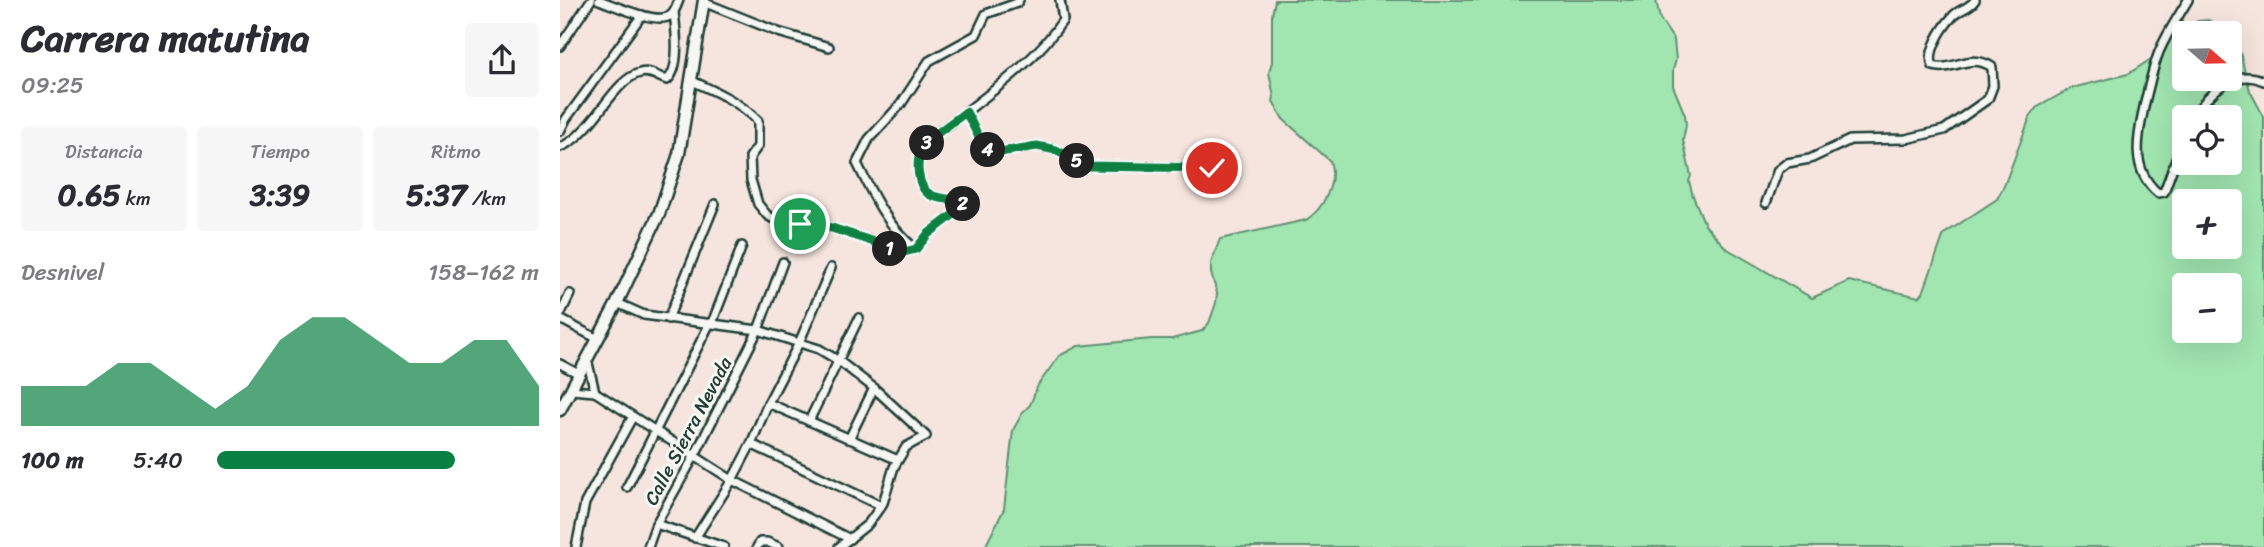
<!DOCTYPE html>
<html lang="es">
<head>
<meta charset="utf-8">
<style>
	:root { --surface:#fff; --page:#f7f7f7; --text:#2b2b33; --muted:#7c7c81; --accent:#0b8043 }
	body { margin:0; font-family:Sriracha,sans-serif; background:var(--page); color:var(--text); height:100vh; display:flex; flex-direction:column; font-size:26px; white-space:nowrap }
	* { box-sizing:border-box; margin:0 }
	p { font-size:23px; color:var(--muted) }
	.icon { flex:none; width:38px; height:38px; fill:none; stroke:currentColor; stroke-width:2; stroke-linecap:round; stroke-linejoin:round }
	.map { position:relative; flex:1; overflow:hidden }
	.drawer { display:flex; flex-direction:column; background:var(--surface); width:560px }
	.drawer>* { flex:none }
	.needle { width:46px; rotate:110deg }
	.fabs { position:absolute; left:1612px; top:21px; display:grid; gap:14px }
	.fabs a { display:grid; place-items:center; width:70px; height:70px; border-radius:7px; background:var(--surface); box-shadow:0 7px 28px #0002; font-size:35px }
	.pin { position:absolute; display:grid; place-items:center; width:60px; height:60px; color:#fff; margin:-30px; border:4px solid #fff; border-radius:50%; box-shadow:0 2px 7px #0007 }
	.km { position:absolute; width:35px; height:35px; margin:-18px; border-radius:50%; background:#222; color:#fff; font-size:19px; line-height:35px; text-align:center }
	.round { display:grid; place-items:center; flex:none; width:74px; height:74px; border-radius:7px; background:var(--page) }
	.headline { display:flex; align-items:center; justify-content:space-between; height:119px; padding:0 21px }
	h1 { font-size:38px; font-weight:700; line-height:52px }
	.metrics { display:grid; grid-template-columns:repeat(3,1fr); gap:10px; height:119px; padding:7px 21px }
	.metrics div { display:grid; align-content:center; border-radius:7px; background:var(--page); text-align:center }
	.metrics b { font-size:30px; font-weight:700 }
	.metrics small { font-size:19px; font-weight:400 }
	.metrics p { font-size:19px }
	.chart { height:196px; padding:14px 21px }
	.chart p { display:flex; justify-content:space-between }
	.chart svg { width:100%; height:126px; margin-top:7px; fill:var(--accent); opacity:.7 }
	ul { padding:0 21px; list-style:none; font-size:23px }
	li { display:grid; grid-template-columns:112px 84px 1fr; align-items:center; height:52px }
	li i { height:18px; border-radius:9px; background:var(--accent) }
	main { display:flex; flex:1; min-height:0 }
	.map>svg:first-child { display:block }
	.green { fill:#a1e5b0; stroke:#609172; stroke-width:2; fill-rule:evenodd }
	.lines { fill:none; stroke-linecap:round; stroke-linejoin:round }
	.street-casing { stroke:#1f3d34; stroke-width:12 }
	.secondary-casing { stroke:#1f3d34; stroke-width:15 }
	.street { stroke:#f6f6f2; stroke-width:7 }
	.secondary { stroke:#f6f6f2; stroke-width:10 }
	.route-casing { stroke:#fff; stroke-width:14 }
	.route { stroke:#0b8043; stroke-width:9 }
	.labels { text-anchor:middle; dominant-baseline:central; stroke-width:6; stroke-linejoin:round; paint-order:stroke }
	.street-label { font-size:19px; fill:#1f3d34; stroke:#f6f6f2 }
</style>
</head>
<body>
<main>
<section class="drawer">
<div class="headline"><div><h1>Carrera matutina</h1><p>09:25</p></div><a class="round"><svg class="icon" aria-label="share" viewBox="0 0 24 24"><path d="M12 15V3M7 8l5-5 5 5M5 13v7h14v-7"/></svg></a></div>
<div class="metrics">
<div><p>Distancia</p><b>0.65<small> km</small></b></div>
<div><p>Tiempo</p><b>3:39</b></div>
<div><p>Ritmo</p><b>5:37<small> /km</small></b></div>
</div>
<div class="chart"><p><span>Desnivel</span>158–162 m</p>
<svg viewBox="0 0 160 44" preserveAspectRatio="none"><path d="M0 44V30L10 30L20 30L30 22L40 22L50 30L60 38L70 30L80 14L90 6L100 6L110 14L120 22L130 22L140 14L150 14L160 30V44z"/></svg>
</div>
<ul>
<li><b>100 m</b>5:40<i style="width:74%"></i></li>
</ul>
</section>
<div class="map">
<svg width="1704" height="547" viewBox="0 0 1704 547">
	<rect width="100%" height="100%" fill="#f6e5de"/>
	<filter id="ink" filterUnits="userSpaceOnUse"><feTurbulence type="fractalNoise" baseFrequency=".0143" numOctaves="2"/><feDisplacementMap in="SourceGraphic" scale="14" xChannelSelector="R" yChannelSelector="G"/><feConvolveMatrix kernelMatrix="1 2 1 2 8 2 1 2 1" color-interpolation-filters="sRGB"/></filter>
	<g filter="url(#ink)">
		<path class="green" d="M715,0h381l4,19 14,21 2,20 -3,10v16l12,29 1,10 -3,15 8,36 -2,5 4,15 12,29 21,23 86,50 37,-17 70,16 4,-4 21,-59 53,-35 7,-13 26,-69 6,-9 36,-20 56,-14 26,-17 13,-17 16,-13 15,-6 10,-1 24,11 6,14 12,46 14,26v430h-1279l19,-38 9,-79 10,-18 7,-7 8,-20 21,-29 19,-10 73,-7h21l30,-8 7,-8 7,-20 1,-10 -6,-20v-10l9,-24 86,-19c18,-11 31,-39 24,-59l-47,-42 -10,-18 1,-4 -5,-25 3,-10v-47zM1624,33h46v46h-46zM1624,117h46v46h-46zM1624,201h46v46h-46zM1624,285h46v46h-46z"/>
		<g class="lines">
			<defs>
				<g id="street">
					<path d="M39,0c15,5 59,26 72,15 4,-3 6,-10 8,-15"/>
					<path d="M143,2l75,30 51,15"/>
					<path d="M0,46l31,-46"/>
					<path d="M132,81c23,10 48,21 66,40v25l-8,11 1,23 7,24 9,11 5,3 60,10 72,24 12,-3 12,-15 34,-26 1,-5 -3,-2c-9,-2 -23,-2 -31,-7 -13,-9 -14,-37 -5,-49 8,-10 27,-22 38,-30 35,-27 76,-57 101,-95l-3,-20"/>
					<path d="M406,112l16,31 7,8 11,1 37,-6 19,4 30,16 126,2"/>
					<path d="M1634,117c14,-24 40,-50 70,-36"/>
					<path d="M0,131l6,-12 76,-104"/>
					<path d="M1624,137l-20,55 -6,1c-30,-25 -19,-62 -12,-95 4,-15 7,-31 13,-46 8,-19 19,-35 29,-52"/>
					<path d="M0,147c32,-11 53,-68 80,-74 10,-3 18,4 27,7 14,-11 9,-51 7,-68"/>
					<path d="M1206,203l12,-33 9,-7 23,-4 40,-19 56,-1 38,-9 44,-31 5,-13 -1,-19c-23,-15 -38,5 -59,-1 -7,-14 10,-39 20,-50 7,-8 15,-6 22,-16"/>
					<path d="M356,249c-28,-21 -44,-55 -59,-86l12,-24 32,-35 28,-43 47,-26 10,-21 31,-11 2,-3"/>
					<path d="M57,303l27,12 114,15 61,19 20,12 35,27 52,48 -20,11 -12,20 -11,36 -15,21 -29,23"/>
					<path d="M0,315l10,-21"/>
					<path d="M0,319l38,20"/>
					<path d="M108,319l47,-115"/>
					<path d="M152,323l30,-77"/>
					<path d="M0,364l19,10"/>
					<path d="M11,390l24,2 -8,-33"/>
					<path d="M35,392l137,88 118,59"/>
					<path d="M208,403l130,57"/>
					<path d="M249,421l50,-103"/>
					<path d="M289,439l25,-51"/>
					<path d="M191,444l130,62"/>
					<path d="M67,487l83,-164"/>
					<path d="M96,524l68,23"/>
					<path d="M135,538l37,-58 19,-36 17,-41 31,-60 32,-75"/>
					<path d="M16,547l9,-44 47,-85"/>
					<path d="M88,547l8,-23 39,-69 63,-125 25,-68"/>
					<path d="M197,547l3,-5h7l12,5"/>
				</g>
				<path id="secondary" d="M0,410l57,-107 42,-89 20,-60 25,-154"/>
			</defs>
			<use href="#street" class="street-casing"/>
			<use href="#secondary" class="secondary-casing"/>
			<use href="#street" class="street"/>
			<use href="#secondary" class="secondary"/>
		</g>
	</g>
	<g class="lines" filter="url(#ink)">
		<defs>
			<path id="route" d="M240,224l32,4 72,24 12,-3 12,-15 34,-26 1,-5 -3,-2c-9,-2 -19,-2 -27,-5 -17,-6 -18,-36 -10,-49 5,-9 33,-27 43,-35l16,31 7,8 11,1 37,-6 19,4 30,16 126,2"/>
		</defs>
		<use href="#route" class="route-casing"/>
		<use href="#route" class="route"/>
	</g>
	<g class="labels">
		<g class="street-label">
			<text transform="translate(128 431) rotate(-62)">Calle Sierra Nevada</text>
		</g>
	</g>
</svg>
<div class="fabs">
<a><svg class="needle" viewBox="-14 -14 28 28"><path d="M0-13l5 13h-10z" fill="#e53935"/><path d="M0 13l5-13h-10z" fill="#7c7c81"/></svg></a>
<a><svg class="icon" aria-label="locate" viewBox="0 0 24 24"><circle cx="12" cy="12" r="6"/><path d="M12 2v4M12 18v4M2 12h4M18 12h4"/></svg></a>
<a>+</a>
<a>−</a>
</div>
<div class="pin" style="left:240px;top:224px;background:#1e9e55"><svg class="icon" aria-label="arrive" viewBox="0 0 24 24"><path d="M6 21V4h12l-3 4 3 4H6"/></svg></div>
<div class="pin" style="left:652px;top:168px;background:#d93025"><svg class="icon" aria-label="check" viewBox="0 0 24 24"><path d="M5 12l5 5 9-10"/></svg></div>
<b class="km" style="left:330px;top:249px">1</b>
<b class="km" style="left:403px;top:204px">2</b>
<b class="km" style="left:367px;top:143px">3</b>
<b class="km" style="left:428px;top:150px">4</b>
<b class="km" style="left:517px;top:161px">5</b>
</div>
</main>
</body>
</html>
